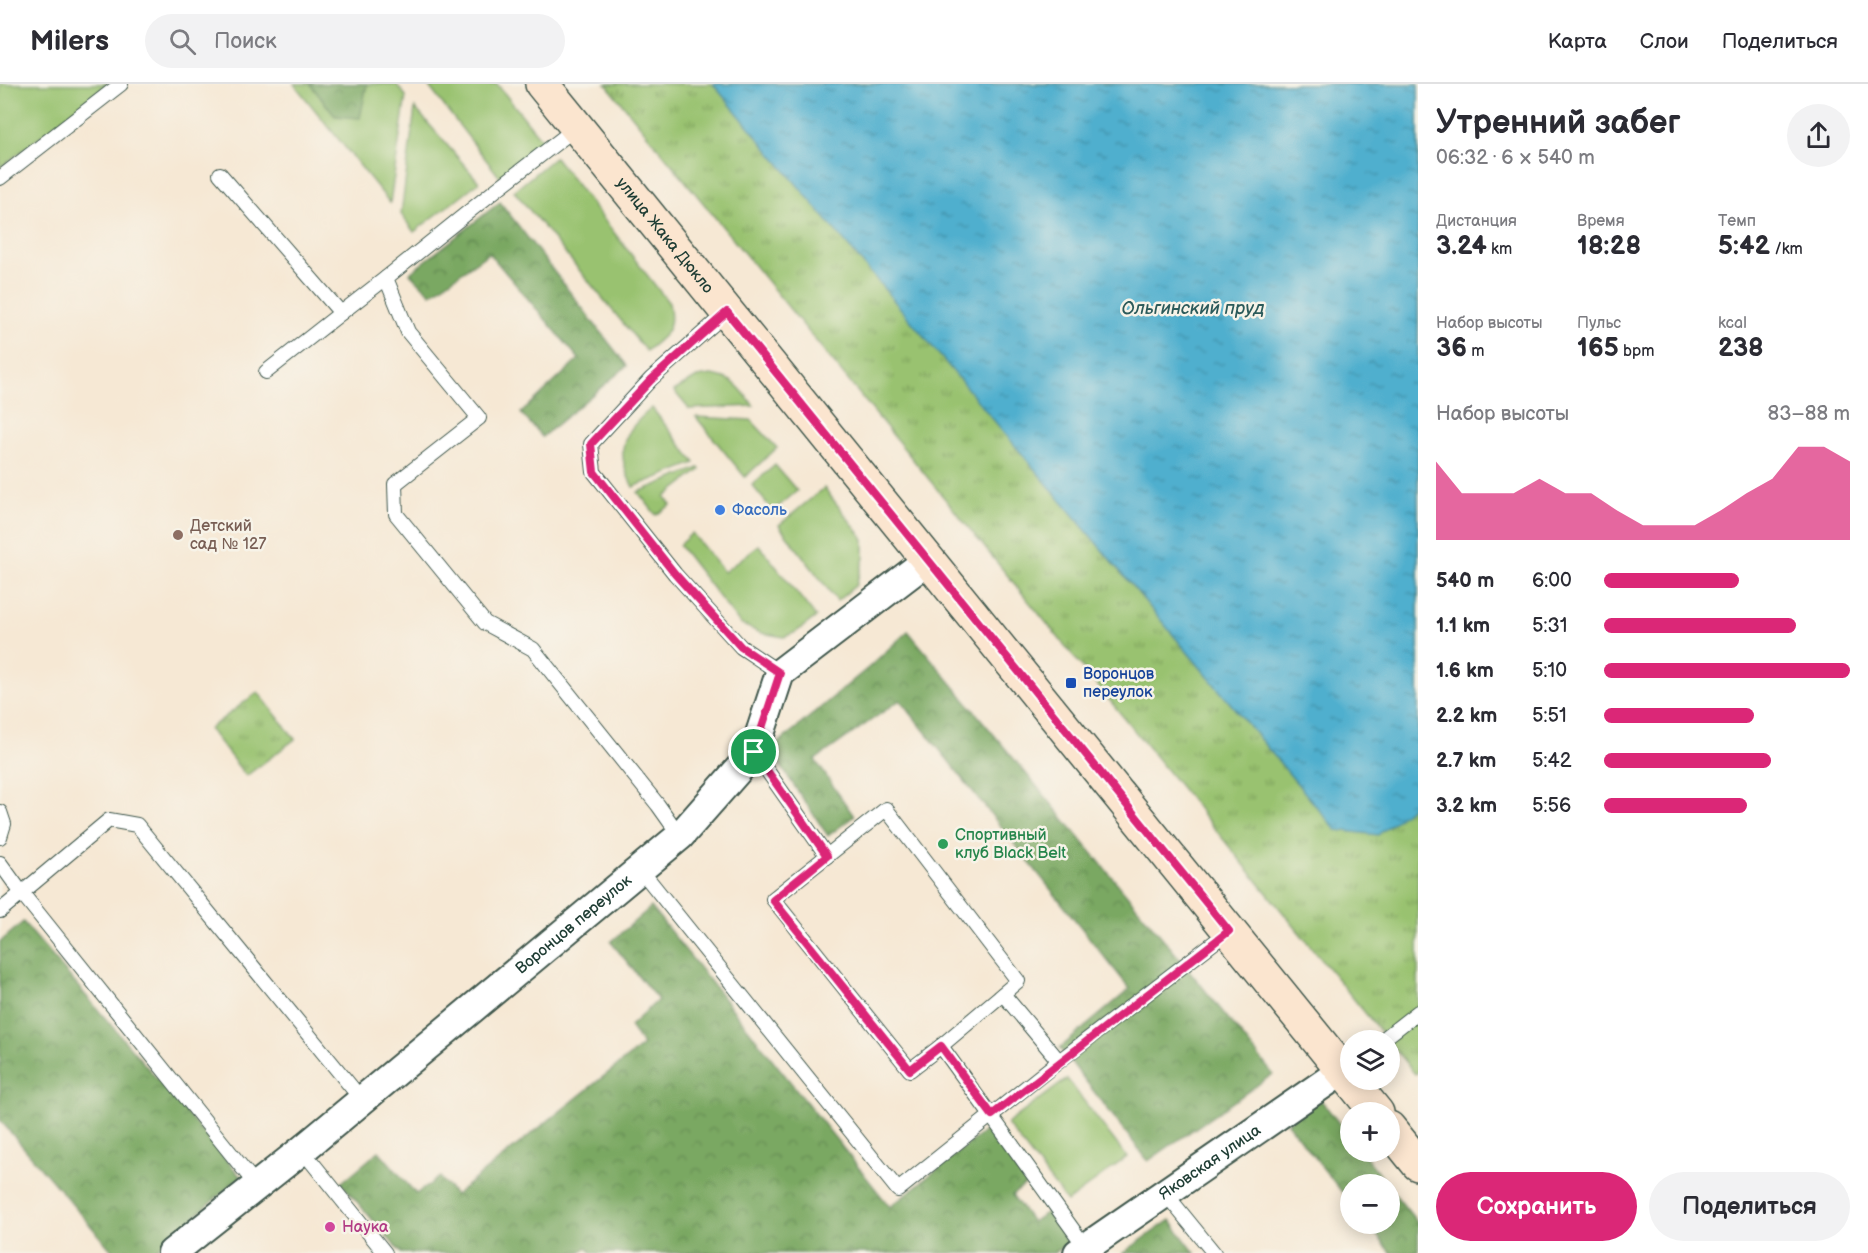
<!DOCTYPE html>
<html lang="ru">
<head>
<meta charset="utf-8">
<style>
	:root { --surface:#fff; --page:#f2f2f3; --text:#2b2b33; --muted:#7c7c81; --line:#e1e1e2; --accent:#db2777 }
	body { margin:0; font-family:"Balsamiq Sans",sans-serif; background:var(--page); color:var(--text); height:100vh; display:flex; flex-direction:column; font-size:22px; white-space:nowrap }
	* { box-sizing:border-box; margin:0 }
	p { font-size:20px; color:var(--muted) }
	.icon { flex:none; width:33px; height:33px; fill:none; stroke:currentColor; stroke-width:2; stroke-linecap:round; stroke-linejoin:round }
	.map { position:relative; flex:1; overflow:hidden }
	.side { display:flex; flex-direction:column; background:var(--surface); width:450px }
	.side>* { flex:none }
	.controls { position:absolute; left:1340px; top:946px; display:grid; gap:12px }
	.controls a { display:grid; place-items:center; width:60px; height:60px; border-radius:50%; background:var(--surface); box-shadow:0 3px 15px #0003; font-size:30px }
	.pin { position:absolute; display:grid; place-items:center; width:51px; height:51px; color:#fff; margin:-26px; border:3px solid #fff; border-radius:50%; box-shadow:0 2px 6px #0007 }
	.round { display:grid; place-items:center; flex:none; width:63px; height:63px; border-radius:32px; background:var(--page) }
	.headline { display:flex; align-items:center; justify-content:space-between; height:102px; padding:0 18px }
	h1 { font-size:33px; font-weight:700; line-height:45px }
	.figures { display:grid; grid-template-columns:repeat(3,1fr); gap:9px; height:102px; padding:6px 18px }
	.figures div { display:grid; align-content:center }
	.figures b { font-size:26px; font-weight:700 }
	.figures small { font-size:16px; font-weight:400 }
	.figures p { font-size:16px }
	.chart { height:168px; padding:12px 18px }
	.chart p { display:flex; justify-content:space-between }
	.chart svg { width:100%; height:108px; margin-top:6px; fill:var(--accent); opacity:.7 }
	.button { display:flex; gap:12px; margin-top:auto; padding:12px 18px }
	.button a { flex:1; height:69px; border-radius:36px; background:var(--accent); color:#fff; font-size:24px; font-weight:700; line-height:69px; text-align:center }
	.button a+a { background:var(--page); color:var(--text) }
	ul { padding:0 18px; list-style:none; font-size:20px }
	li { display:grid; grid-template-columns:96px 72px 1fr; align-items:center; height:45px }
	li i { height:15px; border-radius:8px; background:var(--accent) }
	header { display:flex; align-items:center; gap:36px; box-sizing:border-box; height:84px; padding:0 30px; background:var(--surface); border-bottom:2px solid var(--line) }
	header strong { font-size:28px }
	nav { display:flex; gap:33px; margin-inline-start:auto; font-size:21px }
	.search { width:420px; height:54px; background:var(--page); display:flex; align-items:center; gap:15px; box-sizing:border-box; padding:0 21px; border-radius:33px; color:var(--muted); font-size:22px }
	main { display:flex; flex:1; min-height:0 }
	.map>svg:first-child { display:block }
	.green { fill:#99c26f; stroke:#5c8052; stroke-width:1.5 }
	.forest { fill:url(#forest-crowns); stroke:#4c724b; stroke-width:1.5 }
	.park { fill:url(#park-tufts); stroke:#5c8052; stroke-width:1.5 }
	.water { fill:url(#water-ripples); stroke:#377681; stroke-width:1.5 }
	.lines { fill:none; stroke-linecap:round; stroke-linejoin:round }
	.lane-casing { stroke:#3f574c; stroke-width:16 }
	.street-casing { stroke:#3f574c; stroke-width:32 }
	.secondary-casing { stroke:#3f574c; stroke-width:36 }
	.lane { stroke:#fff; stroke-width:14 }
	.street { stroke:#fff; stroke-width:28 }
	.secondary { stroke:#fbe5cf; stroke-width:33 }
	.route-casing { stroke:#fff; stroke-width:12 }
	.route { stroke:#db2777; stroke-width:8 }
	.shop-dot { fill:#3f7fe0; stroke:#f7f3e8; stroke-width:2 }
	.education-dot { fill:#8d6e63; stroke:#f7f3e8; stroke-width:2 }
	.transit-dot { fill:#1a4fb4; stroke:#f7f3e8; stroke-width:2 }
	.leisure-dot { fill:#2e9e5b; stroke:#f7f3e8; stroke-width:2 }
	.hotel-dot { fill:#d1479c; stroke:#f7f3e8; stroke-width:2 }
	.labels { text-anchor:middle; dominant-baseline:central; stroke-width:5; stroke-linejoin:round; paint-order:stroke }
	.street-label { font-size:16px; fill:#1f3d34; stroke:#f7f3e8 }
	.shop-label { font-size:16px; fill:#366cbe; stroke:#f7f3e8; text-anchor:start }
	.education-label { font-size:16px; fill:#785e54; stroke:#f7f3e8; text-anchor:start }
	.transit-label { font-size:16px; fill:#164399; stroke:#f7f3e8; text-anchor:start }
	.leisure-label { font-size:16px; fill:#27864d; stroke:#f7f3e8; text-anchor:start }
	.hotel-label { font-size:16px; fill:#b23c85; stroke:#f7f3e8; text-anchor:start }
	.water-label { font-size:18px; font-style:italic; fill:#2b5a5a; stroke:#f7f3e8 }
</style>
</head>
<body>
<header>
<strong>Milers</strong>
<div class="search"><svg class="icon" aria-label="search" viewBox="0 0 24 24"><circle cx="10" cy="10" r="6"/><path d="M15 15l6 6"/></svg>Поиск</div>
<nav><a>Карта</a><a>Слои</a><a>Поделиться</a></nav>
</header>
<main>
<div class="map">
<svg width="1418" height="1169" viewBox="0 0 1418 1169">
	<defs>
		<pattern id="forest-crowns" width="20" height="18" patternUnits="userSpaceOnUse" patternTransform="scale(1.5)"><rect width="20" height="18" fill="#7aa862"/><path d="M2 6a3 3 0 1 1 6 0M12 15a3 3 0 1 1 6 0" fill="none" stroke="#638a52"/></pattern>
		<pattern id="park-tufts" width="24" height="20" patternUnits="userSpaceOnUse" patternTransform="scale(1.5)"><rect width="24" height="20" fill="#99c26f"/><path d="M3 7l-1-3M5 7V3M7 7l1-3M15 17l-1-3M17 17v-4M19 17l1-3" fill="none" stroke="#7c9f5c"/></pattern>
		<pattern id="water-ripples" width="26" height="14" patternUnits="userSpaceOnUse" patternTransform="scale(1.5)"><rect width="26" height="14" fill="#4fafce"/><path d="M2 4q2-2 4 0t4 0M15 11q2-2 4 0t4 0" fill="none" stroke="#4190a8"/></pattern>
	</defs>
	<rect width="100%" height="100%" fill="#f7f3e8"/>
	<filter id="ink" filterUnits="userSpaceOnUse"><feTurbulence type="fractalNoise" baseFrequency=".0167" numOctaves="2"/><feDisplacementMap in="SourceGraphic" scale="12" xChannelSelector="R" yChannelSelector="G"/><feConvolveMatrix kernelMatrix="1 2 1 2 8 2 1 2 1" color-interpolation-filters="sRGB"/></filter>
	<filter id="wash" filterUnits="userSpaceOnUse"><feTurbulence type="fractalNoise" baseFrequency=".008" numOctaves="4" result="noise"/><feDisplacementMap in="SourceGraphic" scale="24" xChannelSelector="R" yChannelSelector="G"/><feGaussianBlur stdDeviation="1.35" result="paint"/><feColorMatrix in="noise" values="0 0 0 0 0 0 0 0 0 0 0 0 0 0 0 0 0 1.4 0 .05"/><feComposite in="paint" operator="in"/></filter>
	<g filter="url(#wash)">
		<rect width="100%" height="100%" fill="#f6e8d4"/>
		<g class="green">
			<path d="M0,0h108l-108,84z"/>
			<path d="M294,0h102l10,12 -16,107z"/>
			<path d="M427,0h70l48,60 -44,35z"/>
			<path d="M415,24l64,74 -65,50 -13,-18z"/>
			<path d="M555,73l114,146c6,27 -3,32 -23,48l-132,-160z"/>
			<path d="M711,291c24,3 29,13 43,31l-65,3 -15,-18 23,-14z"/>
			<path d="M652,324l43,55 -62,24c-19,-36 -11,-55 19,-79z"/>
			<path d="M696,333l55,3 26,28 -32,29z"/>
			<path d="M775,381l22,26 -24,20 -21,-26z"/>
			<path d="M699,384l1,2 -35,27 6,8 -15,10 -18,-23z"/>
			<path d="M824,404l40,51v19l-8,27 -19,16 -58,-76z"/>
			<path d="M692,449l32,39 35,-27 57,72 -20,15 -12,5 -23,-4 -21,-9 -61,-79z"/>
			<path d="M1067,995l60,78 -60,45 -60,-78z"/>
		</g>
		<g class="forest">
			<path d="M310,0h57l-7,34 -25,-2z"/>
			<path d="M500,118l127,164 -85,71 -21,-24 58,-54 -90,-106 -58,41 -21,-21z"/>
			<path d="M908,547l267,322 98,121 -125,87 -88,-113 70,-59 -230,-289 -85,60 39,56 -26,20 -58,-86 99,-83z"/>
			<path d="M651,823l239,300 96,-77 41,54 -15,11 20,27 15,-10 21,31 -14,10h-462l-5,-6 -8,6h-178l-60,-70 38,-32 37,43 24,-17 15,18 188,-150 -13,-19 28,-26 -47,-58z"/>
			<path d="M23,838l218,255 -89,76h-38l-114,-133v-178z"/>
			<path d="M1320,1015l30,38v15h12l26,33h-38v17l-63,-79z"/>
			<path d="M1389,1103l29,36v30h-27l-23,-29h21z"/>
			<path d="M1170,1136l25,33h-72z"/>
		</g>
		<g class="park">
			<path d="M606,0h812v988l-3,2z"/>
			<path d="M258,608l37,47 -49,37 -37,-47z"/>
		</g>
		<path class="water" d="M713,0h705v718l-40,33 -42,-5z"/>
	</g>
	<g filter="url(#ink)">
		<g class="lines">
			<defs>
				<g id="lane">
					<path d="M577,43l-80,62 -111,89 22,54 71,86 -84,66 1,30 89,109 48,26 125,156 22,31"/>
					<path d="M220,90l121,139 45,-35"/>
					<path d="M0,94l121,-94"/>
					<path d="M727,228l-76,67 -60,65 3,28 81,102 66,73 39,26"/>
					<path d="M266,288l75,-59"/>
					<path d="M754,668l73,104 59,-47 132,172 -77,65 145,202"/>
					<path d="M0,728l4,12 -4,13"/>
					<path d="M827,772l-54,43 137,171 31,-24"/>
					<path d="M0,779l21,29 236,294"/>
					<path d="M640,785l258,321 161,-129 170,-130"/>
					<path d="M0,827l109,-91 28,5 225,275"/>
					<path d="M1003,910l56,67"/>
					<path d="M1381,957l37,-29"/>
					<path d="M302,1066l83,103"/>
					<path d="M1165,1109l49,60"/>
				</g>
				<g id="street">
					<path id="s1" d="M172,1169l130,-103 378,-314 74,-84 26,-79 148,-113"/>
					<path id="s2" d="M1078,1169l264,-182"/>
				</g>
				<g id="secondary">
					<path id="s3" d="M542,0l835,1029"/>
					<path d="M1389,1044l29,36"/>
				</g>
			</defs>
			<use href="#lane" class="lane-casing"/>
			<use href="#street" class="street-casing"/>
			<use href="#secondary" class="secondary-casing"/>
			<use href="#lane" class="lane"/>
			<use href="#street" class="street"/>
			<use href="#secondary" class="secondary"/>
		</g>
	</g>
	<g class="lines" filter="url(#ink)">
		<defs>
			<path id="route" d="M727,228l502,619 -237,184 -51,-69 -31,24 -137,-170 54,-44 -73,-104 26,-79 -39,-26 -66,-73 -81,-102 -3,-28 60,-64z"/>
		</defs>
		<use href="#route" class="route-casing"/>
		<use href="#route" class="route"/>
	</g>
	<circle class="shop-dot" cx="720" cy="426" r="6"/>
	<circle class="education-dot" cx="178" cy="451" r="6"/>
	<rect class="transit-dot" x="1065" y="593" width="12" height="12" rx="3"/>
	<circle class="leisure-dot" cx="943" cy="760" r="6"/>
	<circle class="hotel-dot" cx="330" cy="1143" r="6"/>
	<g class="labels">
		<g class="street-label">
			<text stroke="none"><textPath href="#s3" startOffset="195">улица Жака Дюкло</textPath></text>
			<text stroke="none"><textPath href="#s1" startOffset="519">Воронцов переулок</textPath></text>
			<text stroke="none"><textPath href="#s2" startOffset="160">Яковская улица</textPath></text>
		</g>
		<g class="shop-label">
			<text x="732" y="426">Фасоль</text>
		</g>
		<g class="education-label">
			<text x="190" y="442">Детский<tspan x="190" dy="18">сад № 127</tspan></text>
		</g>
		<g class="transit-label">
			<text x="1083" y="590">Воронцов<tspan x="1083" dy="18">переулок</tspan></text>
		</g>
		<g class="leisure-label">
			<text x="955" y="751">Спортивный<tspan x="955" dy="18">клуб Black Belt</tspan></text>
		</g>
		<g class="hotel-label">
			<text x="342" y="1143">Наука</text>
		</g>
		<g class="water-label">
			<text x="1193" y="224">Ольгинский пруд</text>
		</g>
	</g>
</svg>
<div class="controls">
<a><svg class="icon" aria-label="layers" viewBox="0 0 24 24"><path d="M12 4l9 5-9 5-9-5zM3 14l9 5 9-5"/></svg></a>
<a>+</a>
<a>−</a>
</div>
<div class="pin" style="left:754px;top:668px;background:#1e9e55"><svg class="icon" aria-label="arrive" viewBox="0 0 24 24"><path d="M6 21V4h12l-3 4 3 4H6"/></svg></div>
</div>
<section class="side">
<div class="headline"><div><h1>Утренний забег</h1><p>06:32 · 6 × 540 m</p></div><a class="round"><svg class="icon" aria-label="share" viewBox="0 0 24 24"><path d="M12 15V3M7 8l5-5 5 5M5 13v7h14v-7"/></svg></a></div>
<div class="figures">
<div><p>Дистанция</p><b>3.24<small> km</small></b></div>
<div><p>Время</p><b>18:28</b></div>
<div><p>Темп</p><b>5:42<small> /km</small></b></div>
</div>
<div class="figures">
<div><p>Набор высоты</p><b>36<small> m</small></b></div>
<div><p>Пульс</p><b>165<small> bpm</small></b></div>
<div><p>kcal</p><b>238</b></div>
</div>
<div class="chart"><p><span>Набор высоты</span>83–88 m</p>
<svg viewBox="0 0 160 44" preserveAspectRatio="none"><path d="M0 44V12L10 25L20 25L30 25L40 19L50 25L60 25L70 32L80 38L90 38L100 38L110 32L120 25L130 19L140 6L150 6L160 12V44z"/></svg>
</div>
<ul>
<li><b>540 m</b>6:00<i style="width:55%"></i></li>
<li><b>1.1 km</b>5:31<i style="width:78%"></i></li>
<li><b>1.6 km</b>5:10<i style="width:100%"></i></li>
<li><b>2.2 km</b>5:51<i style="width:61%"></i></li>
<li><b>2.7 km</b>5:42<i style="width:68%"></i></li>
<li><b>3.2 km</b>5:56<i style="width:58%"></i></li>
</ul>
<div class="button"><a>Сохранить</a><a>Поделиться</a></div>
</section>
</main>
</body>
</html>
